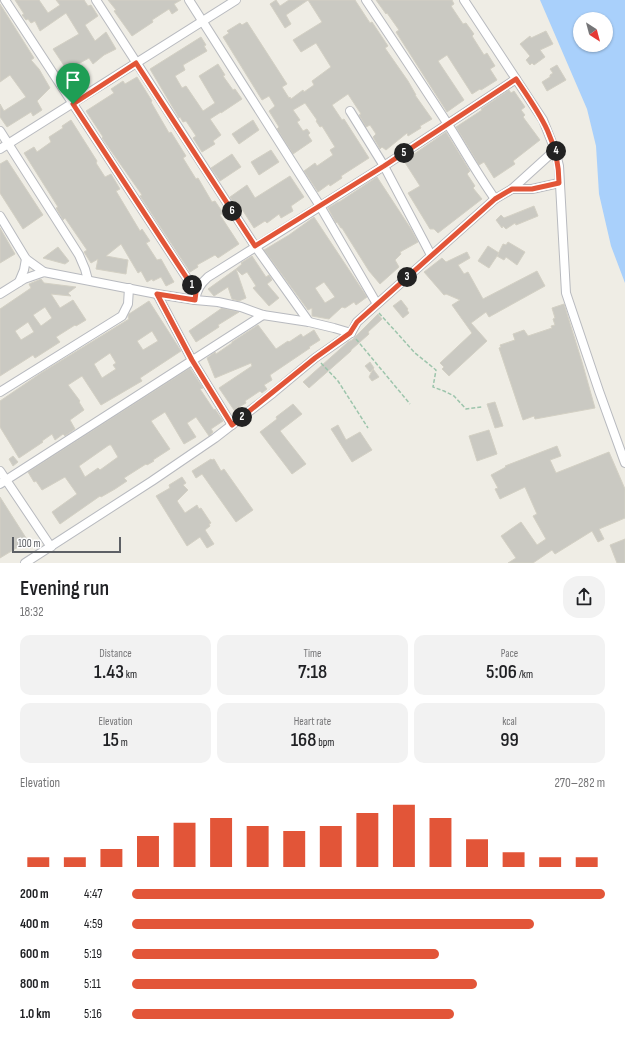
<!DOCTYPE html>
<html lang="en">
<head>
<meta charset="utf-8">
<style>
	:root { --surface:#fff; --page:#f2f2f2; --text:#202124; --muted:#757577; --accent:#e25538 }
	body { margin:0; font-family:"Sofia Sans Condensed",sans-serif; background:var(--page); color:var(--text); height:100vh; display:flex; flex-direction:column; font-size:15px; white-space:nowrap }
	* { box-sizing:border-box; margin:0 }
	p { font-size:13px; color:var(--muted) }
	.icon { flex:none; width:22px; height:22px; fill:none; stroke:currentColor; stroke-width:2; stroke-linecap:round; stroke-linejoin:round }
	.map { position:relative; height:563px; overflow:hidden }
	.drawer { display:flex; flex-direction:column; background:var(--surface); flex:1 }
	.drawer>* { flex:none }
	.needle { width:26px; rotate:144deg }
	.tools { position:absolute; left:573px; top:12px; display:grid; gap:8px }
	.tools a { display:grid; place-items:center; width:40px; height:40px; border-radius:50%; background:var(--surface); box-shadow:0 1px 3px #0004; font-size:20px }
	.scale { position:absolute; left:12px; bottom:10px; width:109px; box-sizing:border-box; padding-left:4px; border:2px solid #5d6065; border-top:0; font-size:11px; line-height:14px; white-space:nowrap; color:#5d6065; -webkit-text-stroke:3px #fff; paint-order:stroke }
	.pin { position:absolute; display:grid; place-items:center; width:34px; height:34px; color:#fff; margin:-41px -17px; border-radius:50% 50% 50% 0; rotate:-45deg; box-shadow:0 0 4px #0007 }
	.pin .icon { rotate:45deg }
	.km { position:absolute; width:20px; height:20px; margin:-10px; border-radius:50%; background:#222; color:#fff; font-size:11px; line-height:20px; text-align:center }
	.round { display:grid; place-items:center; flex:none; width:42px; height:42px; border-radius:16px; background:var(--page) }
	.headline { display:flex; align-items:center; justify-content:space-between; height:68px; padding:0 20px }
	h1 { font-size:22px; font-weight:600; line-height:30px }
	.figures { display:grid; grid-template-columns:repeat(3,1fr); gap:6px; height:68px; padding:4px 20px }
	.figures div { display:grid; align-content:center; border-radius:10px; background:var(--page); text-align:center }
	.figures b { font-size:20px; font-weight:600 }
	.figures small { font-size:11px; font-weight:400 }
	.figures p { font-size:11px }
	.chart { height:112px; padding:8px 20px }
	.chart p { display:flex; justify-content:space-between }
	.chart svg { width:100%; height:72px; margin-top:4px; stroke:var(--accent); stroke-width:6 }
	ul { padding:0 20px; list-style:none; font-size:13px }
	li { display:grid; grid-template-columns:64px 48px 1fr; align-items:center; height:30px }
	li i { height:10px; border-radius:5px; background:var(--accent) }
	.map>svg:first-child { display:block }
	.water { fill:#a9d0fb; fill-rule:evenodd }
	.building { fill:#cac9c2; stroke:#d3d0c4; fill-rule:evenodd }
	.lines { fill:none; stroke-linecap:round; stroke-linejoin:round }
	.minor-casing { stroke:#b8babf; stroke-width:10 }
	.path { stroke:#9dc5ac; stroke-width:1.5; stroke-dasharray:4 2; stroke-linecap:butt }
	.minor { stroke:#fff; stroke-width:8 }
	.route-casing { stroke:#fff; stroke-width:8 }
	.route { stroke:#e25538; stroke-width:5 }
</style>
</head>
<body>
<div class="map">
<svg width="625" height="563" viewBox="0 0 625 563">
	<rect width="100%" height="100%" fill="#efede5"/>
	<path class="water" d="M540,0h85v283l-14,-37 -12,-52 -3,-48 -9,-37zM580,19h26v26h-26z"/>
	<g class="building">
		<path d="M15,0h24l9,13 12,-8 -4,-5h28l4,6 3,-1 7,11 -13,9 10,16 11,-9 10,17 -12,6 -11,9 -4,-6 -22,12 -14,-21 26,-15 -13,-21 -26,18 -5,-10 -4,2 -3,-4 -2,1 -4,-5 2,-1z"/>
		<path d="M108,0h73l-7,4 4,6 -6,4 -3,-5 -17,11 1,2 -21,14 -18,-25 2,-1z"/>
		<path d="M276,0l4,6 9,-6h66l15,23 2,-1 16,24 -3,2 23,33 8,14h-1l17,24 -12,7 1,2 -13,8 -1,-3 -21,17 -4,-3 -2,2 -7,-12 3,-3 -6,-9 -4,2 -7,-12 2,-1 -13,-20 -16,11 10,15 2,-1 25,39 -28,18 1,2 -12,8 -1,-2 -11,8 -14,-21 11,-8 2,3 16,-11 -3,-5 5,-3 -13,-21 -2,1 -4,-6 1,-1 -12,-17 -12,7 7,10 -3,2 6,9 4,-2 3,4 -2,2 4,6 -19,13 -16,-25 2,-2 -10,-16 6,-5 -6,-10 -7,4 -39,-63 6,-4 -2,-2 13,-8 2,2 5,-3 40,62 -5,3 7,11 1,-1 1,2 12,-9 1,2 10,-7 -2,-4 19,-14 -15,-24 -15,9 -8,-12 29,-18 -14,-22 -22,15 5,9 -6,4 -15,-24z"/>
		<path d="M376,0h76l2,4 -3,2 12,18 3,-1 8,11 -2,2 12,19 3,-2 8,13 -5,3 7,11 -16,10 -1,-1 -8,5 -25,-39 -9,6 26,39 -17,12 -51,-80 3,-2 -12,-17 -1,1z"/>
		<path d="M0,4l34,54 -3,2 8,9 11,19 -13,13 5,9 -9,6 -2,-4 -24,15 -7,-10v-13l4,7 22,-14 -16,-22 -10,7z"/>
		<path d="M546,31l7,13 -13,6 5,7 -11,8 -2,-2 -2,2 -4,-5 4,-4 -10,-12 10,-8 1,2z"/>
		<path d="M201,37l5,8 -2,1 3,5 -24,14 2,5 -10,6 7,12 4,-2 17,25 12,-8 -16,-27 19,-12 7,11 -2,1 10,14 2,-1 7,10 -21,14v-1l-11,7 11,16 -8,6 2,3 -13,8 -9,-14 3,-2 -10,-15 -3,1 -3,-5 -1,1 -29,-49z"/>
		<path d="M557,65l9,15 -19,11 -5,-9 8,-5v-2l3,-2 -3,-4z"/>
		<path d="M137,77l15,24 -1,1 18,31 2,-1 15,24 -3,2 13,21 2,-1 14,24 3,-1 8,12 -3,2 19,29 -21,14 -3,-3 -18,10 1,2 -8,5 -50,-76 2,-1 -40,-57 1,-1 -17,-26 28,-18 -3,-4 12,-8 2,3z"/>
		<path d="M509,90l2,3 3,-2 11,16 -4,3 4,5 -2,2 17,23 -27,21 2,3 -21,14 -10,-16 -5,3 -23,-38 26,-17 -1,-1z"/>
		<path d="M71,120l26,41 -1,2 9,14 6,-3 9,15 -4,2 24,40 2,-2 8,12 -4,2 11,17 4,-1 13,23 -8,4 -5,-9 -8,4 -1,-2 -5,3 -6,-11 -3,2 -17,-29 -15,12 22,4 -2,14 -30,-5 2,-10 -7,4 -7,-11 3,-2 -22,-32 -2,2 -7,-12 2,-1 -34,-54 10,-6 3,5 14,-10 -2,-5 14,-9 -1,-2z"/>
		<path d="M253,120l6,10 -20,14 -7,-10z"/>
		<path d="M446,132l24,39 -3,3 8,12 -2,2 9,11 -44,34 -4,-4h-4l-22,-36 12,-7 -16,-25z"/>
		<path d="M271,150l8,12 -20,13 -8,-13z"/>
		<path d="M232,154l9,13 -21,14 -9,-13z"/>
		<path d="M7,160l36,55 -20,14 -23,-36v-29z"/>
		<path d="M290,176l14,21 -13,9 2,5 -12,7 -2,-4 -12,9 -2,-2 -11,7 -16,-25 -3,2 -5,-8 17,-12 8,13z"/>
		<path d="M377,177l34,52 7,13 -18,10 1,2 -6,6 4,7 -19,17 -11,-13 -27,-43h-1l-4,-6 -1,1 -8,-15 10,-6h1z"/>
		<path d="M534,206l4,10 -22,9 -1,-2 -9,6 -3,-3 -1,2 -6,-8 5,-5 3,3z"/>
		<path d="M314,217l53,80 -11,8 -2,-3 -9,6 -3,-1 -13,12 -17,-3v-8l-4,2 -44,-60 25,-15zM324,282l11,15 -10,6 -10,-15z"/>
		<path d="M0,228l15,26 -15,9z"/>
		<path d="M508,242l17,10 -8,13 -11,-8 -2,3 -7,-4 6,-12 3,1z"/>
		<path d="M488,246l11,7 -10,15 -11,-7z"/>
		<path d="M58,247l11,14 -4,3 -22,-6z"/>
		<path d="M467,252l3,6 -12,7 6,9 4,-2 15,27 54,-28 8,15 -56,31 -3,-5 -15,11 16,18 -38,35 -7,-7 2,-2 -4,-4 32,-30 -20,-28 8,-5 -14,-6 -2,1 -20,-23 18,-14 4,4z"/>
		<path d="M252,256l14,21 3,-2 3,5 -5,4 12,14 -10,8 -16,-18 3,-2 -9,-14 -5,3 -6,-6 6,-5 -1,-1z"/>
		<path d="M236,269l10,29 -7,3 -7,-2 -4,-12 -14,9 -6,-7z"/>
		<path d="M41,279l3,4 32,4 -8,6 3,3 -20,-2 9,14 13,-8 13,20 -10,6 -1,-1 -19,12 4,5 -25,16 -2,-3 -33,21v-67l31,-21 -2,-4zM45,307l7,11 -11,8 -8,-11zM28,322l6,10 -13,8 -6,-9z"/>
		<path d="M401,300l7,9 -1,1 2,3 -6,5 -10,-12z"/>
		<path d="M149,301l32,50 -41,27 2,3 -41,24 -19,-29 -14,9 12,16 -1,1 5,8 -14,10 5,9 -10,7 -2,-2 -8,6 -3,-6 -10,7 1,1 -24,16 -19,-31v-26l41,-28 88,-54 -1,-2 1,-3zM152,331l6,10 -15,9 -6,-9zM110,353l6,10 -3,2 3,4 -14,9 -8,-14z"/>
		<path d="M564,304l18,58 13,46 -60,11 -1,-3 -11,4 -24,-72 2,-1 -1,-2 15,-5 -2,-6 11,-4 4,6 24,-8 -1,-2 4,-1 -2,-6 2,-1 -3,-10z"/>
		<path d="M222,308l17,4 -21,13 1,2 -23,15 -7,-11z"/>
		<path d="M378,314l4,5 -14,13 1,2 -18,16v1l-42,37 -6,-6 45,-40 4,-2z"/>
		<path d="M258,325l18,24 12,-8 1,1 12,-8 2,3 11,-7 6,10 -11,7 1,1 -40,27 2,5 -8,5 3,4 -5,4 -2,-2 -15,10 1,2 -12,7 -15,-22 33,-22 -1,-3 -36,15 -8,-20 8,-6 1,2 16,-11v-1z"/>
		<path d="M370,362l4,6 -4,4 -5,-6z"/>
		<path d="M190,368l13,20 -3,1 14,21 1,-1 8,12 -12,8 2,3 -4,4 -13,-19 -9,6 9,14 -12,7 -19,-32 -14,9 19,28 -17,11 1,1 -7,4 -1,-1 -22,14 3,3 -12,8 -14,8 -1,-1 -40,28 -8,-12 25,-18 -12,-17 -23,13 -6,-9 -2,1 -6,-10zM109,445h2l7,12 -18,13 -2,-2 -13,9 -6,-11z"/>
		<path d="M373,369l6,8 -7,4 -3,-4z"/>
		<path d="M495,402l8,24 -8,2 -8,-24z"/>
		<path d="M293,404l9,10 -22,17 26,33 -14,10 -32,-42 17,-13 -1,-2z"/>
		<path d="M338,425l8,15 14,-8 12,18 -20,12 -21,-33z"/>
		<path d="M489,430l8,24 -20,7 -8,-25z"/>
		<path d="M557,446l4,10 -11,4 6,13 53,-21 16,37v29l-26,11 5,10 -6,3 -6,-11 -37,23 -3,-4 -19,13h-25l8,-5 -15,-22 20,-14 16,23 9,-6 -13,-23 4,-2 -12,-27 -25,12 -5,-10 3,-1 -7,-13 15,-8 -1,-1z"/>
		<path d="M13,456l5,6 -5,4 -4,-7z"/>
		<path d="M211,459l1,1 2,-1 7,12 3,-2 29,41 -17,12 -34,-48 -6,4 -4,-7z"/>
		<path d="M182,477l4,6 -3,2 5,5 -11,11 8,12 12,-8 2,4 2,-1 10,15 -2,1 1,2 -5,4 9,14 -7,4 -7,-11 -13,9 -31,-50 14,-8 -1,-3z"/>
		<path d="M0,497l28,44 -28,17z"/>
		<path d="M625,539v24h-8l-7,-18z"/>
	</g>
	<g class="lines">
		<defs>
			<g id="minor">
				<path d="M5,0l191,292"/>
				<path d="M96,0l159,246 54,76"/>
				<path d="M189,0l131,206 57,98"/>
				<path d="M366,0c28,42 56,84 83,126 15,24 29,49 46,73"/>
				<path d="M464,0l79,120 12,30 4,16 7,127 33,98 26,72"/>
				<path d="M350,111l34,55 47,89"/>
				<path d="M0,131l79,124 6,14 3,11"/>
				<path d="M0,149l236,-149"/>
				<path d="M512,189h20l27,-6"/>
				<path d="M0,216l26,43 18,13"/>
				<path d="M19,282l5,-12 2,-11"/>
				<path d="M0,294l24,-15 20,-7 113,22 38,6 23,2 23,5 22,8 46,7 25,6 17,5"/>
				<path d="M157,294l35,66 40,65"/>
				<path d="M195,300c2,-10 5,-16 13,-23l176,-111 132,-87"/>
				<path d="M0,392l122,-76 6,-12 1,-16"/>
				<path d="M0,471l51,76"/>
				<path d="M0,484l263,-169"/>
				<path d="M25,563l127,-82 63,-43 58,-45 42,-35 36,-25 6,-11 138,-123 17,-10 43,-39"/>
			</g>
		</defs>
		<use href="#minor" class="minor-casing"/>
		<g class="path">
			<path d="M379,313l36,40 21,17 -3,17 11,4 10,5 12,13 16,-2"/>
			<path d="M356,339l54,65"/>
			<path d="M321,363l17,18 30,47"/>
		</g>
		<use href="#minor" class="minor"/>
	</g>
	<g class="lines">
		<defs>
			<path id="route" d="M136,63l119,183 129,-80 132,-87c23,34 43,61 43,104l-27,6h-20l-17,10 -138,123 -7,11 -35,25 -83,67 -40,-65 -35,-66 38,6 1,-8 -123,-188z"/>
		</defs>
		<use href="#route" class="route-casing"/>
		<use href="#route" class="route"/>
	</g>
</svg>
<div class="tools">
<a><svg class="needle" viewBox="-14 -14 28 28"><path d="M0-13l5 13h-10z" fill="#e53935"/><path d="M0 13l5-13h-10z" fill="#757577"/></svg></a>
</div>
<div class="scale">100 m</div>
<div class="pin" style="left:73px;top:104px;background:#1e9e55"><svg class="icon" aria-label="arrive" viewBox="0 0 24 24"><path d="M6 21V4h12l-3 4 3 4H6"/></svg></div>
<b class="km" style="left:192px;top:285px">1</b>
<b class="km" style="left:242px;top:417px">2</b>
<b class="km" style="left:407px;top:277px">3</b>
<b class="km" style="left:556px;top:151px">4</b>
<b class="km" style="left:404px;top:153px">5</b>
<b class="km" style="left:232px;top:211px">6</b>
</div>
<section class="drawer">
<div class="headline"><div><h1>Evening run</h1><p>18:32</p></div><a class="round"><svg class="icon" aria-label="share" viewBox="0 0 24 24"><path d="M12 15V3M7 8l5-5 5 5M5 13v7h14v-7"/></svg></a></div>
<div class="figures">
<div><p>Distance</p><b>1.43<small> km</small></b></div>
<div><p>Time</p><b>7:18</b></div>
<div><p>Pace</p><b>5:06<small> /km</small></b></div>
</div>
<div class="figures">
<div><p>Elevation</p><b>15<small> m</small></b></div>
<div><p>Heart rate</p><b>168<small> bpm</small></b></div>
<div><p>kcal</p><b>99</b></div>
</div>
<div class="chart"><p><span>Elevation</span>270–282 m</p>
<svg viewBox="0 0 160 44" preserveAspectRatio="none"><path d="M5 44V38M15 44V38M25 44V33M35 44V25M45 44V17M55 44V14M65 44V19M75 44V22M85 44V19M95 44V11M105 44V6M115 44V14M125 44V27M135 44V35M145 44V38M155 44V38"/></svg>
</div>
<ul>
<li><b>200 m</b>4:47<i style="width:100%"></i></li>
<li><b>400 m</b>4:59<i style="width:85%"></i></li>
<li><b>600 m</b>5:19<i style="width:65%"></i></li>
<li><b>800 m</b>5:11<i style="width:73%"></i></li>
<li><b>1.0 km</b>5:16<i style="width:68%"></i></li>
</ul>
</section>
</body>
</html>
